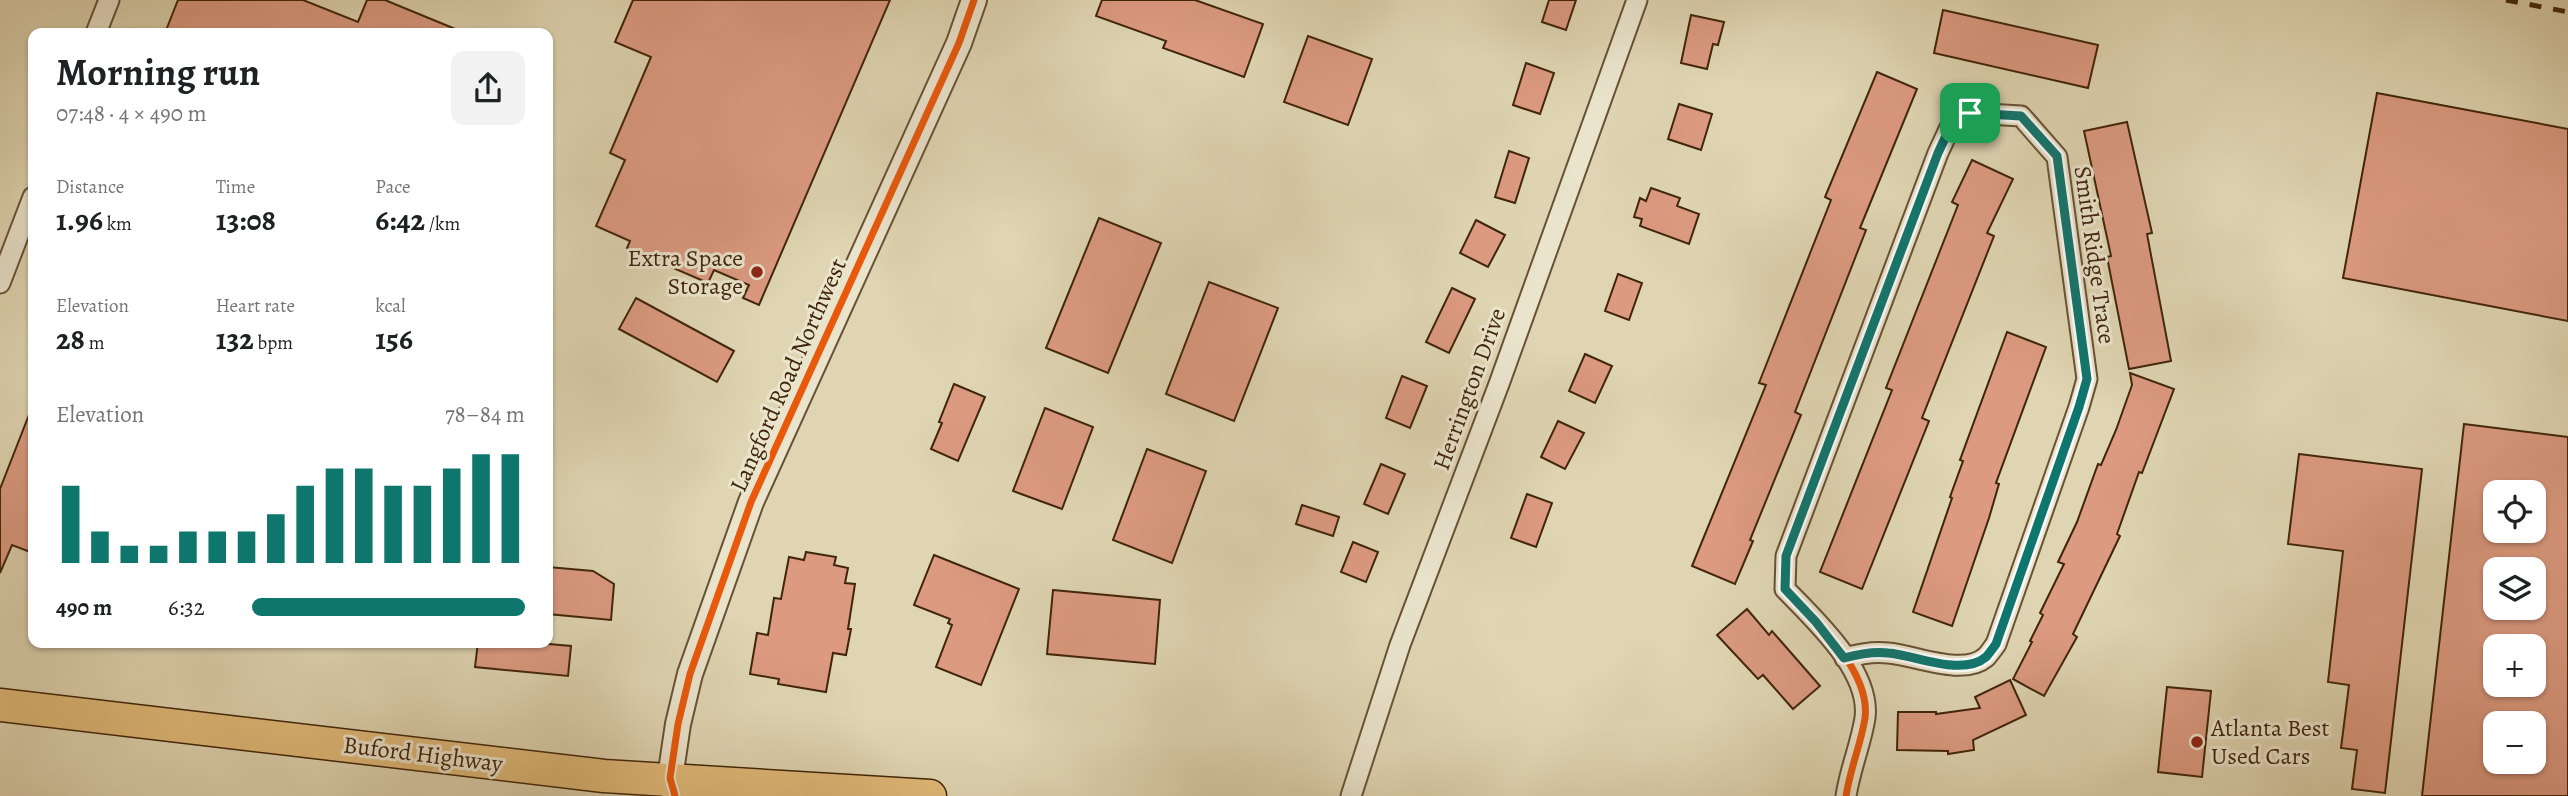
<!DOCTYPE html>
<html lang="en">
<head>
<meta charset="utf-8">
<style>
	:root { --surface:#fff; --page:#f2f2f2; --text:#202124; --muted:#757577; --accent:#0f766e }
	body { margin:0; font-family:Alegreya,serif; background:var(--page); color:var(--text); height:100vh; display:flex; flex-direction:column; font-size:26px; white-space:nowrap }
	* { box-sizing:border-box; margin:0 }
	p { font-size:23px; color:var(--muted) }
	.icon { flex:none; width:38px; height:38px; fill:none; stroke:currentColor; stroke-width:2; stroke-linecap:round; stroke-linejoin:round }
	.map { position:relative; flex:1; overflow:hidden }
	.sheet { position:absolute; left:28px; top:28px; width:525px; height:620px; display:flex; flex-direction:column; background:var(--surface); border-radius:14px; box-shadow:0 2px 5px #0004 }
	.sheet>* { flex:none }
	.buttons { position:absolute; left:2483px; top:480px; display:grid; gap:14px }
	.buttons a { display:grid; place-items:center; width:63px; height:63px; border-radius:14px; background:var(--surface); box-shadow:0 2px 5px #0004; font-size:35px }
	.pin { position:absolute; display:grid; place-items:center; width:60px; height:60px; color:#fff; margin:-30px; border-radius:14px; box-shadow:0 4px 10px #0006 }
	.round { display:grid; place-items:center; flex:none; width:74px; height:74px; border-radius:14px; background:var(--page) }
	.head { display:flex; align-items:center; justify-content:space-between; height:119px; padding:0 28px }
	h1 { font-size:38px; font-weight:600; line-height:52px }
	.stats { display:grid; grid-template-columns:repeat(3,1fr); gap:10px; height:119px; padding:7px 28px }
	.stats div { display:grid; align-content:center }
	.stats b { font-size:30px; font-weight:600 }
	.stats small { font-size:19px; font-weight:400 }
	.stats p { font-size:19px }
	.chart { height:196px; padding:14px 28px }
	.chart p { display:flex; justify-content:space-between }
	.chart svg { width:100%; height:126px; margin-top:7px; stroke:var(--accent); stroke-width:6 }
	ul { padding:0 28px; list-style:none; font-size:23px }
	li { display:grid; grid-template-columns:112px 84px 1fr; align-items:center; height:52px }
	li i { height:18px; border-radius:9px; background:var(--accent) }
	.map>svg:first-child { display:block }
	.building { fill:#dc9a81; stroke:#40250a; stroke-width:2; fill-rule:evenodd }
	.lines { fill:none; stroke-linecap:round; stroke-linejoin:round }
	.minor-casing { stroke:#685134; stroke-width:23 }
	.tertiary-casing { stroke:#685134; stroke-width:28 }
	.primary-casing { stroke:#40250a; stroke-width:35 }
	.minor { stroke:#eae4cd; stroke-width:19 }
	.tertiary { stroke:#eae4cd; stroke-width:24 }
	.primary { stroke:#e0ba79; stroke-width:32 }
	.rail { stroke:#40250a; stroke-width:5; stroke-dasharray:12 12; stroke-linecap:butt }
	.cycleway-casing { stroke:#eae4cd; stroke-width:11 }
	.cycleway { stroke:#e8590c; stroke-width:7 }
	.route-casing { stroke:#fff; stroke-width:14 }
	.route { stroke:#0f766e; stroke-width:9 }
	.poi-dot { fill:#8f2418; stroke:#eae4cd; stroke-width:2.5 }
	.labels { text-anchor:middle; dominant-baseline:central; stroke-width:6; stroke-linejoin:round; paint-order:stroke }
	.street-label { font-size:24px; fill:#40250a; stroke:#eae4cd }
	.poi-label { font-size:24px; fill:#40250a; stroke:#eae4cd; text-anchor:end }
</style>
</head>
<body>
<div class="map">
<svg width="2568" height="796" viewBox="0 0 2568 796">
	<rect width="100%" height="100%" fill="#dfd5b2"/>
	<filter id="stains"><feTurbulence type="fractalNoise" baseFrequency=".00286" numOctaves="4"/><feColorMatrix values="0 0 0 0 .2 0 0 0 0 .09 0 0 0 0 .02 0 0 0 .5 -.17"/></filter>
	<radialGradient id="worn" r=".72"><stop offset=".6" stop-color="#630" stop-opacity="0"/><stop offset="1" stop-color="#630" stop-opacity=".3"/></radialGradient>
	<g class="building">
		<path d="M178,0h125l55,22 9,-22h18l80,33h-300z"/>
		<path d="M633,0h257l-131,305 -16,-7 6,-13 -35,-15 -6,13 -81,-35 3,-7 -34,-15 29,-66 -15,-7 41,-96 -36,-15z"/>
		<path d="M1102,0h93l68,24 -19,53 -81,-29 3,-7 -70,-25z"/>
		<path d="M1549,0h27l-10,30 -24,-8z"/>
		<path d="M1943,10l155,35 -10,43 -154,-35z"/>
		<path d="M1691,15l33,7 -6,23 -5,-1 -6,25 -26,-6z"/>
		<path d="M1308,36l64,23 -24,66 -64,-23z"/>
		<path d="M1526,63l28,10 -14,41 -27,-9z"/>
		<path d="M1877,72l40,17 -57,139 6,2 -71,182 6,3 -51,125 3,1 -18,43 -43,-18 74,-181 -7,-2 72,-183 -6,-3z"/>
		<path d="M2377,93l191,36v192l-225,-43z"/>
		<path d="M1679,104l33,10 -11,36 -33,-11z"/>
		<path d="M2127,122l25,111 -5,1 24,127 -42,8 -22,-112 4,-1 -27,-125z"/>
		<path d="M1509,151l20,7 -14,45 -20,-6z"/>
		<path d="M1972,160l41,19 -26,54 7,3 -72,182 7,3 -67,168 -42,-17 72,-182 -6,-2 72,-183 -6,-3z"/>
		<path d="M1651,188l29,10 -3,8 22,8 -10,30 -49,-18 2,-7 -8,-2 6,-19 6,3z"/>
		<path d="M1099,218l62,25 -53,130 -62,-25z"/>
		<path d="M1476,220l29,15 -17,32 -28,-14z"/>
		<path d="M1618,274l24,9 -13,37 -24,-9z"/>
		<path d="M1209,282l69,26 -44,113 -68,-27z"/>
		<path d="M1452,288l23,11 -26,54 -23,-11z"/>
		<path d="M636,298l98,53 -17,31 -98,-53z"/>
		<path d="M2007,332l39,15 -50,136 3,1 -10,34 -37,108 -39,-14 39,-114 -2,-1 13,-36 -3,-1z"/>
		<path d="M1585,354l27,12 -17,37 -26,-12z"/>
		<path d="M2130,373l44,16 -32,84 -3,-1 -22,62 3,2 -47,98 4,3 -33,59 -31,-17 19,-37 -2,-1 13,-26 -3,-2 24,-49 -6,-2 19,-40 21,-58 3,1 15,-35 16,-45z"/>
		<path d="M1402,376l25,10 -17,42 -24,-10z"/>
		<path d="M954,384l31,13 -27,64 -27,-12 11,-26 -3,-1z"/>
		<path d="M32,407l1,146 -21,-8 -12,28v-84z"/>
		<path d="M1045,408l48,19 -31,82 -49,-18z"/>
		<path d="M1558,421l26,12 -19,36 -24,-12z"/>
		<path d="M2464,424l104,13v359h-146zM2496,492h38v38h-38zM2496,569h38v38h-38zM2496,646h38v38h-38zM2496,723h38v38h-38z"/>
		<path d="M1147,449l59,22 -34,92 -59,-23z"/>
		<path d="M2299,454l123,15 -37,324 -33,-4 5,-39 -16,-2 8,-63 -21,-3 15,-131 -55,-7z"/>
		<path d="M1381,464l24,10 -17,40 -24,-10z"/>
		<path d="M1527,494l25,9 -16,44 -25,-9z"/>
		<path d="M1302,505l37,12 -6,19 -37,-12z"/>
		<path d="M1353,542l25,10 -12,30 -25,-10z"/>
		<path d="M806,552l30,5 -2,8 14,3 -3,15 10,1 -7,45h3l-5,26 -13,-2 -7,39 -48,-8 1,-5 -29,-5 7,-41 11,2 6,-37 7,1 8,-42 15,3z"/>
		<path d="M934,555l85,34 -38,96 -45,-18 16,-42 -4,-2 2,-4 -36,-14z"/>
		<path d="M548,567l45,4 21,13 -3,36 -63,-6z"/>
		<path d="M1053,590l107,10 -5,64 -108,-10z"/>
		<path d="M1747,609l22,26 3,-4 48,55 -27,23 -30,-34 -5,4 -41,-44z"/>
		<path d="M478,642h48l45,4 -3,30 -93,-9z"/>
		<path d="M2010,680l16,35 -53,25 1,10 -26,4v-3l-51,-1 1,-38h38v2l44,-6 -5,-11z"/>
		<path d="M2167,687l44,4 -9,86 -44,-5z"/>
	</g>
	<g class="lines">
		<defs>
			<g id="minor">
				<path d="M96,33l13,-33"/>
				<path d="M0,283l33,-86"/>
				<path d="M1845,658c14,-4 28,-7 43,-5 27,2 75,24 98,4 3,-3 7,-9 10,-13l83,-237 8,-28 -30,-222 -36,-41 -50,-3 -19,10 -14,30 -152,403 -1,33c30,31 86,82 80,129 -4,26 -15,51 -19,78"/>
				<path d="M1351,796l49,-151 99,-261 138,-384"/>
			</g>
			<path id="tertiary" d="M675,796l-5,-18 8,-54 12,-50 61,-172 208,-459 15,-43"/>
			<path id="primary" d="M0,705l604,71 326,20"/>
		</defs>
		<use href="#minor" class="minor-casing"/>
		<use href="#tertiary" class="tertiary-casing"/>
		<use href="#primary" class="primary-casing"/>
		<use href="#minor" class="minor"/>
		<use href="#tertiary" class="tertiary"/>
		<use href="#primary" class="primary"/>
		<path class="rail" d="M2506,0l62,12"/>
		<defs>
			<g id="cycleway">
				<path d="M1845,658c14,-4 28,-7 43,-5 27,2 75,24 98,4 3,-3 7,-9 10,-13l83,-237 8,-28 -30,-222 -36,-41 -50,-3 -19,10 -14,30 -152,403 -1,33c30,31 86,82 80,129 -4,26 -15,51 -19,78"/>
				<path d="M675,796l-5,-18 8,-54 12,-50 61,-172 208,-459 15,-43"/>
			</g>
		</defs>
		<use href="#cycleway" class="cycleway-casing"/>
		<use href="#cycleway" class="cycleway"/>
	</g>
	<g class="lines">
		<defs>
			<path id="route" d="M1970,113l51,3 36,40 30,223 -8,28 -83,237c-3,4 -7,10 -10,13 -24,20 -70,-2 -98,-4 -15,-2 -29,1 -44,5l-28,-36 -31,-33 1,-33 152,-403 14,-30z"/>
		</defs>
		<use href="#route" class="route-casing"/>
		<use href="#route" class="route"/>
	</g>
	<g class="poi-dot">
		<circle cx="757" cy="272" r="7"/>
		<circle cx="2197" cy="742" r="7"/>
	</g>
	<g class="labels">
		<g class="street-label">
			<text transform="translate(2095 255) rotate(82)">Smith Ridge Trace</text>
			<text transform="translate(788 375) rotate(-66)">Langford Road Northwest</text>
			<text transform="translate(1469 389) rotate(-70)">Herrington Drive</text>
			<text transform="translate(423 754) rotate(7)">Buford Highway</text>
		</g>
		<g class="poi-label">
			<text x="743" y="258">Extra Space<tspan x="743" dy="28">Storage</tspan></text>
			<text x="2211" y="728" text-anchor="start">Atlanta Best<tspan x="2211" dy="28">Used Cars</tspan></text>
		</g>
	</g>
	<rect width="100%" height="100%" filter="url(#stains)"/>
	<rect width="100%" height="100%" fill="url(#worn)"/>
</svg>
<div class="buttons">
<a><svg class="icon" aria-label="locate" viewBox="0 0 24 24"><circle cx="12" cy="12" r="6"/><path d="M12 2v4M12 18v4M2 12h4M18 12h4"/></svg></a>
<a><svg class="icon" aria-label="layers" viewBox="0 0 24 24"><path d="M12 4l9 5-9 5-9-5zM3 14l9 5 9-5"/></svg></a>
<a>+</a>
<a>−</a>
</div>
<div class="pin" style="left:1970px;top:113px;background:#1e9e55"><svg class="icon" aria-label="arrive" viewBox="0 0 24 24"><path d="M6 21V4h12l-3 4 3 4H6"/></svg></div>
<section class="sheet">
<div class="head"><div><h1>Morning run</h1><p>07:48 · 4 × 490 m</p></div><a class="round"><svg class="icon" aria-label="share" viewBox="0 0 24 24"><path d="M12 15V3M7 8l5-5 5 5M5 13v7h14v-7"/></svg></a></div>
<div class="stats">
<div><p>Distance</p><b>1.96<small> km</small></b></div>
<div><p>Time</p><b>13:08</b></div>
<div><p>Pace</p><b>6:42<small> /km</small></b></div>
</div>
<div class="stats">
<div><p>Elevation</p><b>28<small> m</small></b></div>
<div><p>Heart rate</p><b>132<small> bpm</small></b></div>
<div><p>kcal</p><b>156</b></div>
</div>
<div class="chart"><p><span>Elevation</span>78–84 m</p>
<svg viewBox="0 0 160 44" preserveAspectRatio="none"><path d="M5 44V17M15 44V33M25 44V38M35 44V38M45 44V33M55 44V33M65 44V33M75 44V27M85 44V17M95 44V11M105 44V11M115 44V17M125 44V17M135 44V11M145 44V6M155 44V6"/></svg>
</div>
<ul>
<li><b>490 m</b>6:32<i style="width:100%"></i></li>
</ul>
</section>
</div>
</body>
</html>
